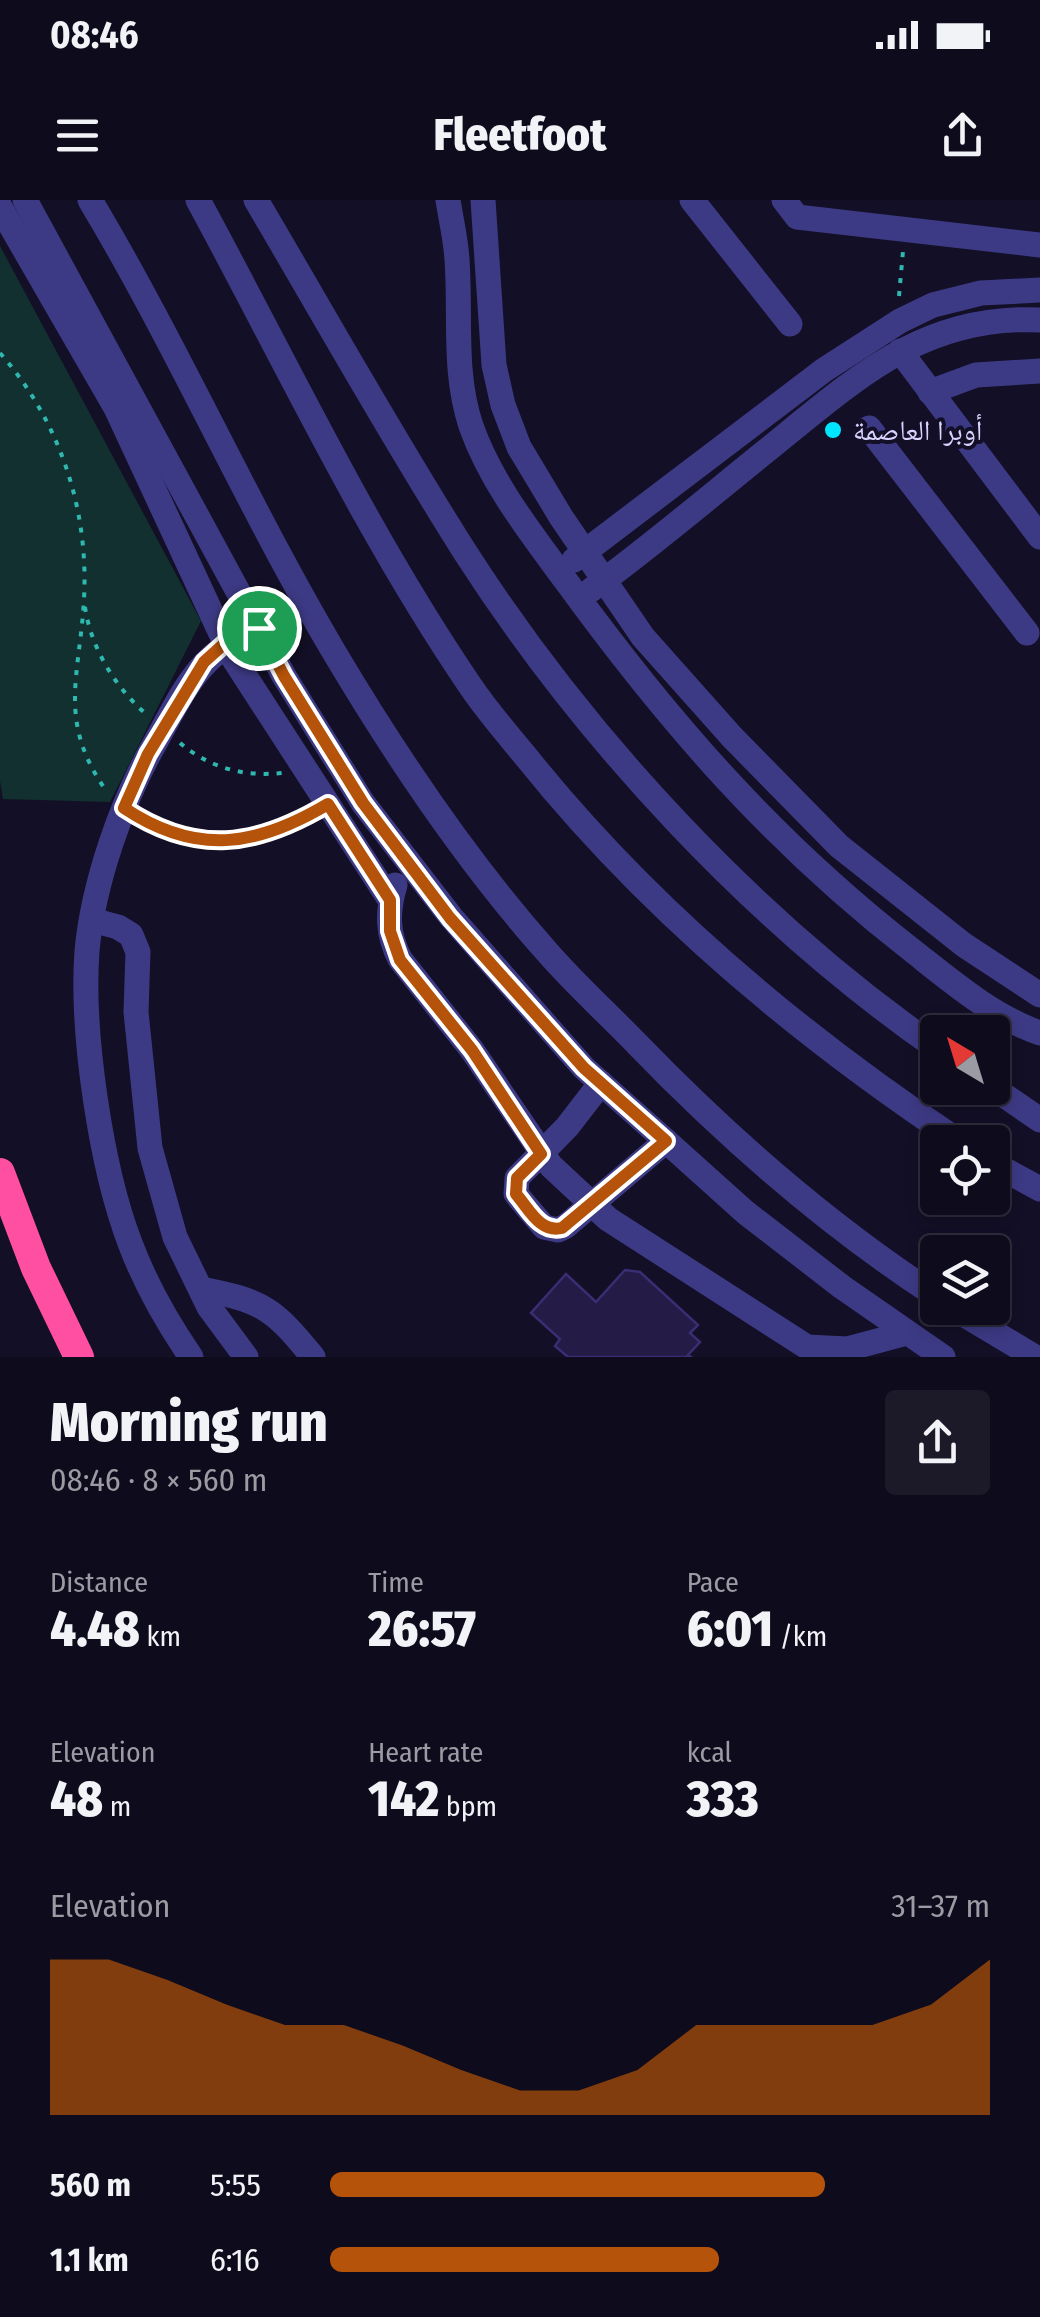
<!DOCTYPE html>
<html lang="en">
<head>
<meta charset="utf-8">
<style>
	:root { --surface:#0e0b1c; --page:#1c1929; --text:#f1f3f6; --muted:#9b9ba3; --line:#2e2b3b; --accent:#b45309 }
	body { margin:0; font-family:"Fira Sans Condensed","Noto Naskh Arabic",sans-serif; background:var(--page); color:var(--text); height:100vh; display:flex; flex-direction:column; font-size:38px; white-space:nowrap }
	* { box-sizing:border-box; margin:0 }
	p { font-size:32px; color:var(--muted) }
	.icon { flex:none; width:55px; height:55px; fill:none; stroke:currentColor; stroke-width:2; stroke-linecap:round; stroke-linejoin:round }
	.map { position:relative; height:1157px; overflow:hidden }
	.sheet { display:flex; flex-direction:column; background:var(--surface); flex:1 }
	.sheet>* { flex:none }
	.needle { width:65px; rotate:322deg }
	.fabs { position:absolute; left:920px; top:815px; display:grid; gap:20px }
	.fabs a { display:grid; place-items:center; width:90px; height:90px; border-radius:10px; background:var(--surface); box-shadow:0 5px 15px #0003,0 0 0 2px var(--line); font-size:50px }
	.pin { position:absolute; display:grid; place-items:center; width:85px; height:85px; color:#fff; margin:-42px; border:5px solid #fff; border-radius:50%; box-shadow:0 2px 10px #0007 }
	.round { display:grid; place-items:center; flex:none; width:105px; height:105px; border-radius:10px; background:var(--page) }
	.summary { display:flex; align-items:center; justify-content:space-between; height:170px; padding:0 50px }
	h1 { font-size:55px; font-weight:800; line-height:75px }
	.stats { display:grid; grid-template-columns:repeat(3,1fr); gap:15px; height:170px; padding:10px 50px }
	.stats div { display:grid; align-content:center }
	.stats b { font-size:50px; font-weight:800 }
	.stats small { font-size:28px; font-weight:400 }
	.stats p { font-size:28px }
	.chart { height:280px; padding:20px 50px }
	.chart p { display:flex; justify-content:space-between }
	.chart svg { width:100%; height:180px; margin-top:10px; fill:var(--accent); opacity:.7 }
	ul { padding:0 50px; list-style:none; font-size:32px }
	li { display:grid; grid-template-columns:160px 120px 1fr; align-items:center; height:75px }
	li i { height:25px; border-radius:12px; background:var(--accent) }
	.status { display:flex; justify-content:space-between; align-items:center; height:70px; padding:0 50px; background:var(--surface); direction:ltr }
	.status svg { height:28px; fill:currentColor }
	header { display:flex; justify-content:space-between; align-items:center; height:130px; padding:0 50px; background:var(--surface); font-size:45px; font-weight:800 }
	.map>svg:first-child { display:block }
	.green { fill:#12302f }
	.building { fill:#241b47; stroke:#3b2d73; stroke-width:2.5 }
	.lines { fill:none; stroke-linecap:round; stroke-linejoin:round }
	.path { stroke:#2fb8b0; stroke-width:4; stroke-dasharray:5 8; stroke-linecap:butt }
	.minor { stroke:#3d3a85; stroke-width:25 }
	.highway { stroke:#ff4fa3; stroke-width:30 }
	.route-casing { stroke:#fff; stroke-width:20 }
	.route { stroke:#b45309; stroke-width:12 }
	.poi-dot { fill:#00e5ff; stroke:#130f26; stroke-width:4 }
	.labels { text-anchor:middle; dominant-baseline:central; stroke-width:8; stroke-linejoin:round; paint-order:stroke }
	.poi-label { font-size:28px; fill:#d9d4ff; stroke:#130f26; text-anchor:start }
</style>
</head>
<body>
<div class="status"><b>08:46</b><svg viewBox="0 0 49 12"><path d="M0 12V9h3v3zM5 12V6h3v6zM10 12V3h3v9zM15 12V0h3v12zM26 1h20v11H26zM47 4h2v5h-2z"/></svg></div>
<header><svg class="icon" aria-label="menu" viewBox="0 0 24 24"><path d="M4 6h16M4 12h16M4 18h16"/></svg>Fleetfoot<svg class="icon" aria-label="share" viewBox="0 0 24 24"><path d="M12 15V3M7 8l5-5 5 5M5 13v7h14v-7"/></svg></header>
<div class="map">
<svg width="1040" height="1157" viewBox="0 0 1040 1157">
	<rect width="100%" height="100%" fill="#130f26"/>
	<path class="green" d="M0,46l201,375 -91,181 -107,-3 -3,-18z"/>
	<path class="building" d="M625,1070l15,2 58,53 -8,8 10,9 -12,13 3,2h-123l-13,-11 5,-7 -29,-26 35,-39 30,28z"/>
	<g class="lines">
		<g class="path">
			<path d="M899,96l4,-45"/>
			<path d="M0,153c59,67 89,155 84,246 -4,76 -27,121 21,190"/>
			<path d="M85,407c6,41 30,80 61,107"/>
			<path d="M180,543c30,25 64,34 102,30"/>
			<path d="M143,620c50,34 117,21 167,-5"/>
		</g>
		<g class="minor">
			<path d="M25,0l259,476 79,127 88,114 133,151 82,73 79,71 97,75 101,70"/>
			<path d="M90,0c88,147 157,305 244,452 63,106 132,209 214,301 28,32 60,61 90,92 91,94 189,180 300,252"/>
			<path d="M198,0c89,164 168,333 273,487 17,25 37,48 56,71 122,152 272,277 433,384"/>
			<path d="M256,0c69,117 136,237 209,352 120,187 289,369 473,497"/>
			<path d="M448,0c3,20 8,40 9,60 4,56 -4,112 14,166 20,57 60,107 95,155 104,143 207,261 347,370 38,30 80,66 127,82"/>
			<path d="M483,0l11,165 9,40 16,42 42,70 82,120 89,100 107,109 125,99 76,50"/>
			<path d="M692,0l98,124"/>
			<path d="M784,0l13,17 243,28"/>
			<path d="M0,7l116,201 114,245 160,247"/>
			<path d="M900,151l140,186"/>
			<path d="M930,192l46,-17 64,-4"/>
			<path d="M869,228l158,205"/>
			<path d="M574,360l250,-190 76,-49 33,-16 48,-12 59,-3"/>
			<path d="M591,390c62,-45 120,-95 180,-143 84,-68 153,-133 269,-127"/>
			<path d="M395,685c-8,27 -8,49 5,74l72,91 79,116 57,53 199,128 40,2 60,-16"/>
			<path d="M92,720l26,7 13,8 7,17 -2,60 14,136 25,89 34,70 37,50"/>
			<path d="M601,883l-34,44 -50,51 -1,16 28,33 14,3 8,-4 100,-85"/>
			<path d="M992,887l48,33"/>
			<path d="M992,963l48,26"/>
			<path d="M201,1089c62,12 72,19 112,68"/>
			<path d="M953,1108l82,49"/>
			<path d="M191,1157c-24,-35 -46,-74 -61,-114 -29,-76 -49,-210 -43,-292 6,-67 35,-150 68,-208 31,-56 43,-89 104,-115"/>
		</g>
		<path class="highway" d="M0,973l36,95 43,89"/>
	</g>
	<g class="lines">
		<defs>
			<path id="route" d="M259,428l25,48 79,127 87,115 134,150 82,73 -104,87c-22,5 -33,-19 -46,-34l1,-16 24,-24 -69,-104 -72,-90 -10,-29v-31l-62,-96c-72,43 -132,52 -204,4l24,-54 56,-92 21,-19z"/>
		</defs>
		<use href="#route" class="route-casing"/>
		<use href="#route" class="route"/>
	</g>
	<circle class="poi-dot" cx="833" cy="230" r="10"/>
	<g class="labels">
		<g class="poi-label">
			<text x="853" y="230">أوبرا العاصمة</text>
		</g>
	</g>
</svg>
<div class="fabs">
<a><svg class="needle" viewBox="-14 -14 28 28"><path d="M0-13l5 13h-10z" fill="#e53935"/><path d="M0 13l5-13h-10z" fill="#9b9ba3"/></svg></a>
<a><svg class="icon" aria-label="locate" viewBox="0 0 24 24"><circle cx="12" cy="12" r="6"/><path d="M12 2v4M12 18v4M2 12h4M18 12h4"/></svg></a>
<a><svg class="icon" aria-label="layers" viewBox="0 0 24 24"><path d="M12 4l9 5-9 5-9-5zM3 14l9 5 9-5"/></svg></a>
</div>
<div class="pin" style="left:259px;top:428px;background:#1e9e55"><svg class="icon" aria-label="arrive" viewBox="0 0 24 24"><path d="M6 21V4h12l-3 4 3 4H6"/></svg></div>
</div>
<section class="sheet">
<div class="summary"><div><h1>Morning run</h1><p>08:46 · 8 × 560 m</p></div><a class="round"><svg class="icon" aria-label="share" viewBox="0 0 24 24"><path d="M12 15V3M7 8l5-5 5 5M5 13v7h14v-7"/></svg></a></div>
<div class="stats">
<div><p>Distance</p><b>4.48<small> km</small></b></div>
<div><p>Time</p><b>26:57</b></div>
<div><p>Pace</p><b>6:01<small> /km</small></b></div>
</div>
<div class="stats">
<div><p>Elevation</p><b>48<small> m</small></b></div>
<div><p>Heart rate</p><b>142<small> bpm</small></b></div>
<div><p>kcal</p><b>333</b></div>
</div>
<div class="chart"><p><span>Elevation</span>31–37 m</p>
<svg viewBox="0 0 160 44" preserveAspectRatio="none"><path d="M0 44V6L10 6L20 11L30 17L40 22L50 22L60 27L70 33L80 38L90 38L100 33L110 22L120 22L130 22L140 22L150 17L160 6V44z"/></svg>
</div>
<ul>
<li><b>560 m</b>5:55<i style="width:75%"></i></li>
<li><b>1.1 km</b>6:16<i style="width:59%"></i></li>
</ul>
</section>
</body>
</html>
